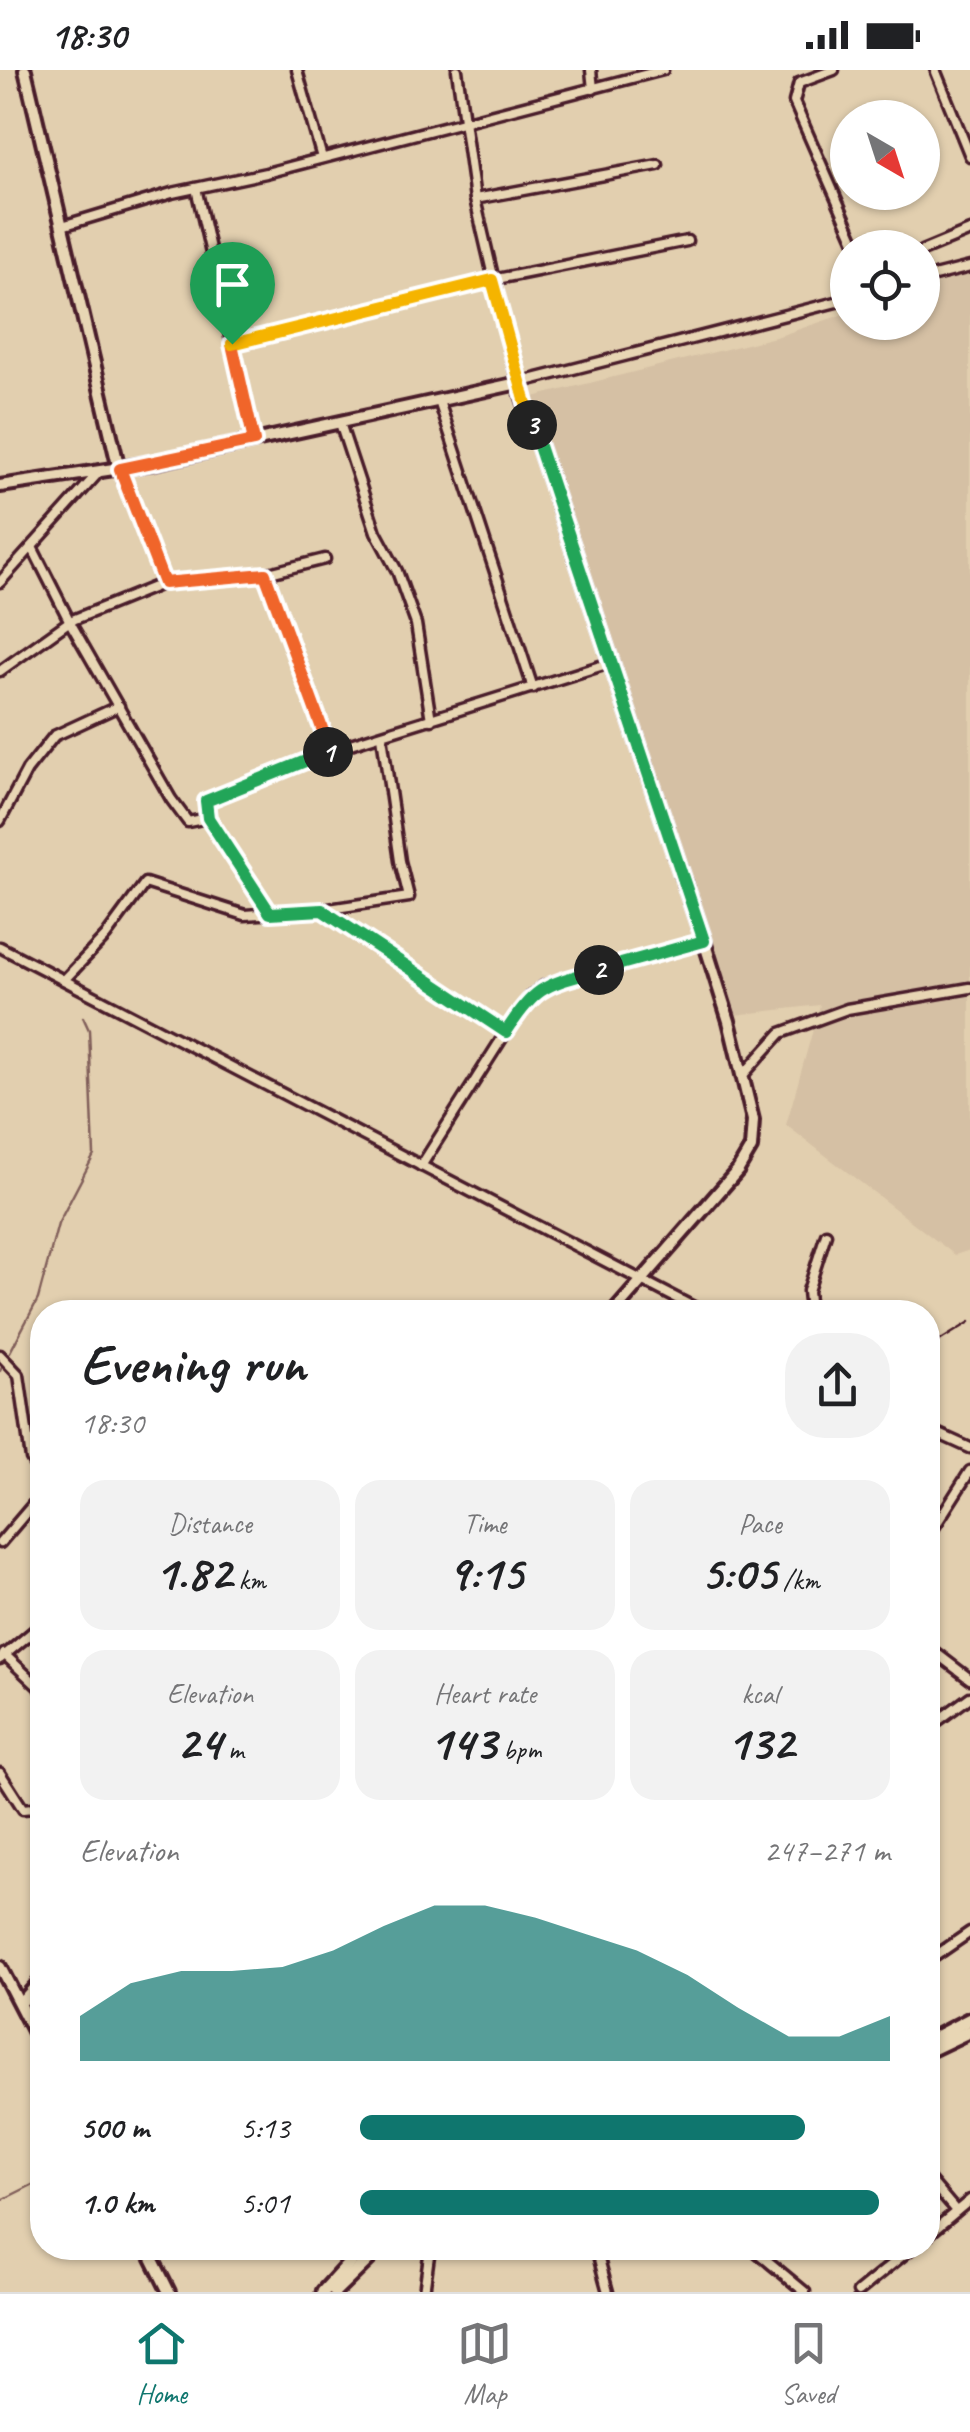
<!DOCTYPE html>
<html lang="en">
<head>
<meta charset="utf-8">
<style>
	:root { --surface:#fff; --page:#f2f2f2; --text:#202124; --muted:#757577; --line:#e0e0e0; --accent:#0f766e }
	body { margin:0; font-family:Caveat,sans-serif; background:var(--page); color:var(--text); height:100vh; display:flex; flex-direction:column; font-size:38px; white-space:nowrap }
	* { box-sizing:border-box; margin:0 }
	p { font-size:32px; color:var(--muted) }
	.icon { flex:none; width:55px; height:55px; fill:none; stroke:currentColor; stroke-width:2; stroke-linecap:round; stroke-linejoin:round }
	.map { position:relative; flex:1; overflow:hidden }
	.panel { position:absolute; left:30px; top:1230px; width:910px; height:960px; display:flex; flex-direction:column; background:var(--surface); border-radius:40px; box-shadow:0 2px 8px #0004 }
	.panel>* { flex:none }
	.needle { width:65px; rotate:141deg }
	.fabs { position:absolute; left:830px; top:30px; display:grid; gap:20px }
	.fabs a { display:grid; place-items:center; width:110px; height:110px; border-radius:50%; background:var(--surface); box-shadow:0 2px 8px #0004; font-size:50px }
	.pin { position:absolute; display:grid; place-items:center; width:85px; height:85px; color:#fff; margin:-102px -42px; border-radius:50% 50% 50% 0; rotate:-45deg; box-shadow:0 0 10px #0007 }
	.pin .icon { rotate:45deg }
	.km { position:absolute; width:50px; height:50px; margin:-25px; border-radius:50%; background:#222; color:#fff; font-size:28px; line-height:50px; text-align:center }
	.round { display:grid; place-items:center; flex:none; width:105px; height:105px; border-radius:40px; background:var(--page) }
	.head { display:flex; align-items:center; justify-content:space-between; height:170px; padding:0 50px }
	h1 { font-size:55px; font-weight:700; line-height:75px }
	.figures { display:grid; grid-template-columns:repeat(3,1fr); gap:15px; height:170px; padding:10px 50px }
	.figures div { display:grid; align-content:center; border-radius:25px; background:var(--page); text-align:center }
	.figures b { font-size:50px; font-weight:700 }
	.figures small { font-size:28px; font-weight:400 }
	.figures p { font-size:28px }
	.chart { height:280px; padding:20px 50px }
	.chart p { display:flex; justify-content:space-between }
	.chart svg { width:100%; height:180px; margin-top:10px; fill:var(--accent); opacity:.7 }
	ul { padding:0 50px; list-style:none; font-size:32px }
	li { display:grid; grid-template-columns:160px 120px 1fr; align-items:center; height:75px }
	li i { height:25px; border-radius:12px; background:var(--accent) }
	.status { display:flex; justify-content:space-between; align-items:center; height:70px; padding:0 50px; background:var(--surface); direction:ltr }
	.status svg { height:28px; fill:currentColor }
	.tabs { display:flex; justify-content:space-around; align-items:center; height:140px; border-top:2px solid var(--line); background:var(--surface); font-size:28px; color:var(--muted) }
	.tabs a { display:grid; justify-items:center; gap:5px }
	.tabs .on { color:var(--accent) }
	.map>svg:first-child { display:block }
	.built { fill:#d5c0a4 }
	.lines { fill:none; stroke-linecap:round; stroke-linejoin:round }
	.stream { stroke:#815f5a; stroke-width:2.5 }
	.street-casing { stroke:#4a1f2b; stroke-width:15 }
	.secondary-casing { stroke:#4a1f2b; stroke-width:18 }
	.primary-casing { stroke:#4a1f2b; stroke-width:19 }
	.street { stroke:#e8d6b4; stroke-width:8 }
	.secondary { stroke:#e8d6b4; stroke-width:10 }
	.primary { stroke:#e8d6b4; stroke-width:11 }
	.rail { stroke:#4a1f2b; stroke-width:2.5 }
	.split-1-casing { stroke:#fff; stroke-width:20 }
	.split-2-casing { stroke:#fff; stroke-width:20 }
	.split-3-casing { stroke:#fff; stroke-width:20 }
	.split-4-casing { stroke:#fff; stroke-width:20 }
	.split-1 { stroke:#f0652b; stroke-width:12 }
	.split-2 { stroke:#22a559; stroke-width:12 }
	.split-3 { stroke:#22a559; stroke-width:12 }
	.split-4 { stroke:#f5b400; stroke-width:12 }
</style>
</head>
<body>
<div class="status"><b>18:30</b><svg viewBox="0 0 49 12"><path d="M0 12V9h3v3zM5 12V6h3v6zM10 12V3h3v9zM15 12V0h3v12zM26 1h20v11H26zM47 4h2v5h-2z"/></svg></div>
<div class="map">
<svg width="970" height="2222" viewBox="0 0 970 2222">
	<rect width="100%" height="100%" fill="#e2cfaf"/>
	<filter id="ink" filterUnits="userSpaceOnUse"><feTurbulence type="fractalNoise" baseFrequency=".01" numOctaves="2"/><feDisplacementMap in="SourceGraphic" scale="20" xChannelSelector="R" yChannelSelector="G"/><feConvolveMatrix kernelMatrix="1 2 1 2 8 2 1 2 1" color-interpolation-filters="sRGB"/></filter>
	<g filter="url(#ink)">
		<path class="built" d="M970,203v977l-15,5 -169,-130 34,-120 -85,10 -206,-617 250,-62 68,-23 1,9h74l1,-34z"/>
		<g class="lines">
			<g class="stream">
				<path d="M0,1301l38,-72 20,-75 36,-69 -5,-125 -6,-13"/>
				<path d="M0,2131l42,-21"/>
			</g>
			<defs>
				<g id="street">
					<path d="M297,0l25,88"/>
					<path d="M457,0l18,129 43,184 330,-84"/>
					<path d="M591,0l2,19"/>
					<path d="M834,0l-35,13 -5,19 64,146"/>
					<path d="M936,2l34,84"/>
					<path d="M196,118l58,253"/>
					<path d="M475,129l183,-34"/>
					<path d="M62,156l110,-33 94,-20 397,-103"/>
					<path d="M922,181l48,-20"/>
					<path d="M922,209l48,-12"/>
					<path d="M232,274l260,-64 195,-39"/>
					<path d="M439,331l94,287"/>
					<path d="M340,353l36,109 21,39 19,53 15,96"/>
					<path d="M119,399l45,114"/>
					<path d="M32,477l39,77 100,175 17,23 20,-4 -1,-17 124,-51 279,-87"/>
					<path d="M265,504l60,-15"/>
					<path d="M0,512l99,-110"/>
					<path d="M0,601l70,-50 94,-38 101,-9 66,176"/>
					<path d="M208,748l61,95"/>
					<path d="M0,751l27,-51 27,-34 65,-30"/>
					<path d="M322,840l184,122 -85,134"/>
					<path d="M0,877l703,365"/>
					<path d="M65,909l41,-43 39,-53 100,32 77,-5 87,-13 -9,-36 -18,-125"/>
					<path d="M506,962l25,-36 13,-10 160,-45"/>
					<path d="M743,1005l38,-42 66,-24 123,-21"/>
					<path d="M810,1242l-2,-21 18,-57"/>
					<path d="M0,1285l19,20 12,84 11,19"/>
					<path d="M928,1359l42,19"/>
					<path d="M928,1467l42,-66"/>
					<path d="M0,1473l42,-49"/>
					<path d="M928,1577l42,32"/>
					<path d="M4,1584l38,36"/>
					<path d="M0,1589l42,-35"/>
					<path d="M928,1658l42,-31"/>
					<path d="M0,1703l23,36 19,-2"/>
					<path d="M928,1891l42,-29"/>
					<path d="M928,2108l28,33"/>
					<path d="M928,2165l42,-35"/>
					<path d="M596,2178l12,44"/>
					<path d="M752,2178l53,44"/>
					<path d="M424,2222l6,-44"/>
					<path d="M858,2222l54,-44"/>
				</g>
				<g id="secondary">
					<path d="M25,0l94,399"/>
					<path d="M0,416l154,-23 364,-80 186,558 25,80 24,99 -2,28 -13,22 -124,142"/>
					<path d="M0,1897l42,81"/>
					<path d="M20,1934l22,-25"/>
					<path d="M147,2178l22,44"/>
				</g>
				<g id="primary">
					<path d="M928,1971l42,-22"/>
					<path d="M928,1981l42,-20"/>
					<path d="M323,2222l40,-44"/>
					<path d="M335,2222l45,-44"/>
				</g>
			</defs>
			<use href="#street" class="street-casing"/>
			<use href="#secondary" class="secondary-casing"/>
			<use href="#primary" class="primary-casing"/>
			<use href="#street" class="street"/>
			<use href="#secondary" class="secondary"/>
			<use href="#primary" class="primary"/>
			<path class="rail" d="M928,1278l42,-26"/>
		</g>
	</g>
	<g class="lines" filter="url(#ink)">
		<defs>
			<path id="split-1" d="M232,274l22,97 -134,28 44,114 101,-9 65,176 -2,2"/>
			<path id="split-2" d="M328,682l-122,49 2,17 62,95 52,-3 184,122c31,-48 40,-47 93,-62"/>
			<path id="split-3" d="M532,355l172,516 -105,29"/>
			<path id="split-4" d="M232,274l260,-64 40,145"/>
		</defs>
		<use href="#split-1" class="split-1-casing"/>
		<use href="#split-2" class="split-2-casing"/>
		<use href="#split-3" class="split-3-casing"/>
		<use href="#split-4" class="split-4-casing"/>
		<use href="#split-1" class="split-1"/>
		<use href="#split-2" class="split-2"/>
		<use href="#split-3" class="split-3"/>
		<use href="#split-4" class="split-4"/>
	</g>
</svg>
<div class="fabs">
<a><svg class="needle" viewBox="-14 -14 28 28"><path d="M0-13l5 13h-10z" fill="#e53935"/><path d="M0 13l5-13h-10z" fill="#757577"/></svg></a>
<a><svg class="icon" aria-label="locate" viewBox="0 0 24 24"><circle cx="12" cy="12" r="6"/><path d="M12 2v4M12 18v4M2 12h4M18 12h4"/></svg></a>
</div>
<div class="pin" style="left:232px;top:274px;background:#1e9e55"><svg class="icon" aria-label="arrive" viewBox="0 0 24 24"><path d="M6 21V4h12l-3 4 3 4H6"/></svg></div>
<b class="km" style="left:328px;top:682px">1</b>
<b class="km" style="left:599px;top:900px">2</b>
<b class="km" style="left:532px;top:355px">3</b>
<section class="panel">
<div class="head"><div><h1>Evening run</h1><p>18:30</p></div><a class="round"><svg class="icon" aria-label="share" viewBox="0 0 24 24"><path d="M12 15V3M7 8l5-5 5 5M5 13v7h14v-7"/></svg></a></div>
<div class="figures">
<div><p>Distance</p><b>1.82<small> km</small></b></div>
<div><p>Time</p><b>9:15</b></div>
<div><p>Pace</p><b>5:05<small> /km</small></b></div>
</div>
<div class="figures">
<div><p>Elevation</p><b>24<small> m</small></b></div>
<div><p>Heart rate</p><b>143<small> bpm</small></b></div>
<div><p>kcal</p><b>132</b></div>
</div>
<div class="chart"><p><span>Elevation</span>247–271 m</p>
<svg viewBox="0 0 160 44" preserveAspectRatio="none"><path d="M0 44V33L10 25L20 22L30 22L40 21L50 17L60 11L70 6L80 6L90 9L100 13L110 17L120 23L130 31L140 38L150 38L160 33V44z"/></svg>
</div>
<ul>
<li><b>500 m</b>5:13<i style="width:84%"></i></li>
<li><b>1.0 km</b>5:01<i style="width:98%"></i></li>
</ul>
</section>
</div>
<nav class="tabs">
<a class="on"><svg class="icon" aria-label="home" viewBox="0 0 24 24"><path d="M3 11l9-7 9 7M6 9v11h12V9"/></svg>Home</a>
<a><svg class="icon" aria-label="map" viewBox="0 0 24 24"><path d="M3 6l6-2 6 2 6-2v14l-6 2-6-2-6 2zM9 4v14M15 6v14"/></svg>Map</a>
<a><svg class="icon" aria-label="saved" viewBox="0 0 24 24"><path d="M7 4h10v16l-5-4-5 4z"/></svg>Saved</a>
</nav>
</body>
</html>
